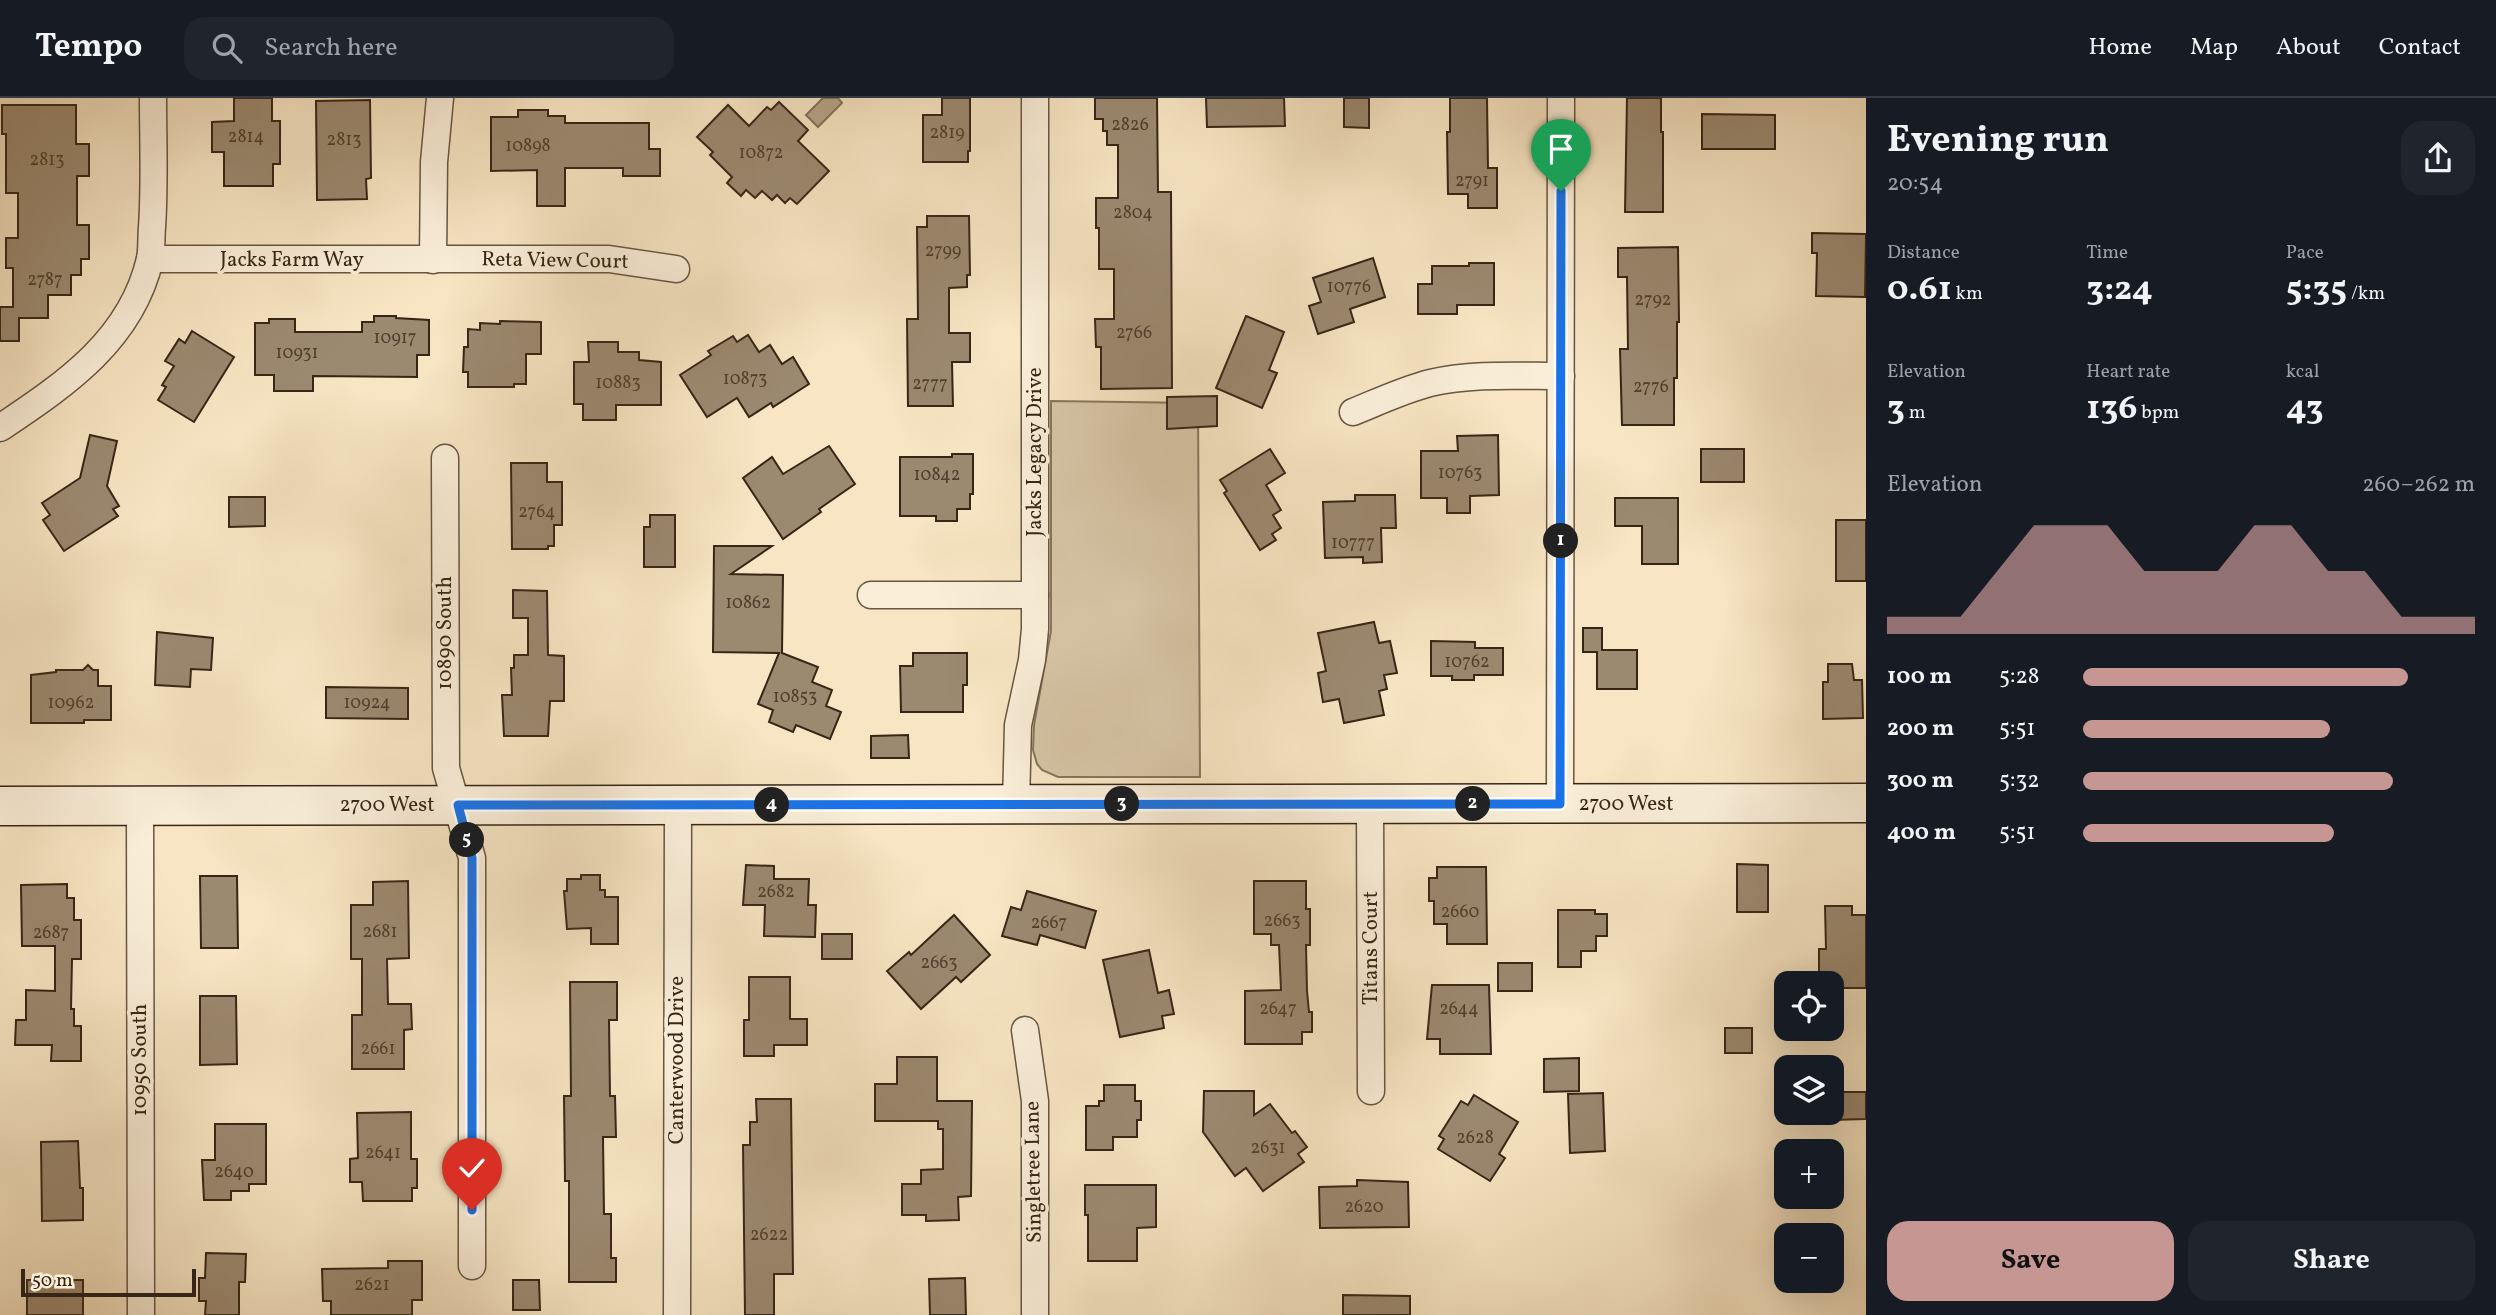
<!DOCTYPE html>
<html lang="en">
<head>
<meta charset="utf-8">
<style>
	:root { --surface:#171b24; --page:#20242c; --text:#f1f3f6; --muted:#9ea1a6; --line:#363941; --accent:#c59692 }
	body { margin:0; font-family:Vollkorn,serif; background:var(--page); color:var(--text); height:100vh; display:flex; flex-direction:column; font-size:26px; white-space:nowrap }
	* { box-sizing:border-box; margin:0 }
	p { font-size:23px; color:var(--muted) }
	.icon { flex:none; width:38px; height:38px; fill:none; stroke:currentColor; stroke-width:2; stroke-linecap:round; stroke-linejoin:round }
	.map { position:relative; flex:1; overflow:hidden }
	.panel { display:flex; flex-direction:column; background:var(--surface); width:630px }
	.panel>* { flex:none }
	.buttons { position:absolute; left:1774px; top:873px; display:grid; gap:14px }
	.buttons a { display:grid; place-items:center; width:70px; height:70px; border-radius:14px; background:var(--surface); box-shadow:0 7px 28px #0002; font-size:35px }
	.scale { position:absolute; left:21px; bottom:18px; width:175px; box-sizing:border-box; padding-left:7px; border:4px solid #372616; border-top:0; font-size:19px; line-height:24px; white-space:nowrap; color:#372616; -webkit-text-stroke:5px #faeed8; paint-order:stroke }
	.pin { position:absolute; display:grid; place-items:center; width:60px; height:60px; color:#fff; margin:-72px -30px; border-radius:50% 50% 50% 0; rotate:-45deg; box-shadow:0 0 7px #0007 }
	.pin .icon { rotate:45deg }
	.km { position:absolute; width:35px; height:35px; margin:-18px; border-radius:50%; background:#222; color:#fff; font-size:19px; line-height:35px; text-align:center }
	.round { display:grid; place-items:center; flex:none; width:74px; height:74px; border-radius:21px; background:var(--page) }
	.summary { display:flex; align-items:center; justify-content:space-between; height:119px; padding:0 21px }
	h1 { font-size:38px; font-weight:700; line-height:52px }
	.stats { display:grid; grid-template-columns:repeat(3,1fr); gap:10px; height:119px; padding:7px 21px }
	.stats div { display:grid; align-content:center }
	.stats b { font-size:35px; font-weight:700 }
	.stats small { font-size:19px; font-weight:400 }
	.stats p { font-size:19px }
	.chart { height:196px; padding:14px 21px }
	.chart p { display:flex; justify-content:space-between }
	.chart svg { width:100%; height:126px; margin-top:7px; fill:var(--accent); opacity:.7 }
	.action { display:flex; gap:14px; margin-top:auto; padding:14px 21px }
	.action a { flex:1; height:80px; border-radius:21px; background:var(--accent); color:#111; font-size:28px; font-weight:700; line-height:80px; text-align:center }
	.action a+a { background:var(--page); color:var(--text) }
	ul { padding:0 21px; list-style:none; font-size:23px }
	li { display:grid; grid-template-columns:112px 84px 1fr; align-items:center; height:52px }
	li i { height:18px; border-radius:9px; background:var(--accent) }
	header { display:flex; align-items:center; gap:42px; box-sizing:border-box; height:98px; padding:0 35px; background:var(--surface); border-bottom:2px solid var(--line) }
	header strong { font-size:33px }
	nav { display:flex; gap:38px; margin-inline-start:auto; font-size:24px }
	.search { width:490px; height:63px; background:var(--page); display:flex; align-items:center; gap:18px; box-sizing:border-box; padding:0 24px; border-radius:21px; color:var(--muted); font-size:26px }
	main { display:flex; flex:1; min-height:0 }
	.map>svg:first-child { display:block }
	.green { fill:#d6c5a6; stroke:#86765e; stroke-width:2 }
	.water { fill:#b6a488; stroke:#83725a; stroke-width:2 }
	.building { fill:#9b8970; stroke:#372616; stroke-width:2 }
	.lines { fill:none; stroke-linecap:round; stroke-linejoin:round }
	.minor-casing { stroke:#675641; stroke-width:29 }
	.secondary-casing { stroke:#372616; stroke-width:41 }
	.minor { stroke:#faeed8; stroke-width:26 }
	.secondary { stroke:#faeed8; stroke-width:38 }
	.route-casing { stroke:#fff; stroke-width:14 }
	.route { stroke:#1a73e8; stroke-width:9 }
	.labels { text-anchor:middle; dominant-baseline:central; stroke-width:7; stroke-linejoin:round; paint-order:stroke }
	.number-label { font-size:18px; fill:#503f2c }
	.street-label { font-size:21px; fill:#372616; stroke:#faeed8 }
</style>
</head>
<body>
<header>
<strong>Tempo</strong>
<div class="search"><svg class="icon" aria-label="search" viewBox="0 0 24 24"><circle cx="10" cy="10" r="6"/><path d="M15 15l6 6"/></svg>Search here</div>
<nav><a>Home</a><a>Map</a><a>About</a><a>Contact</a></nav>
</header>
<main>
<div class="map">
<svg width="1866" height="1217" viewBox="0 0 1866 1217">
	<rect width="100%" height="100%" fill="#f7e5c3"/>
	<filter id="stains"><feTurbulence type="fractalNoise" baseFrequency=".00286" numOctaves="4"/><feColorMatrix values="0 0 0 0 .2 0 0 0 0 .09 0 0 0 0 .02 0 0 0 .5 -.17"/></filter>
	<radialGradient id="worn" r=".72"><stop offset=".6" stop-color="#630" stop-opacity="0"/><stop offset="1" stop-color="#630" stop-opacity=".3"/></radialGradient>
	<path class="green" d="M1051,303l147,2 2,374h-142l-16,-7 -5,-6 -4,-14 1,-25 17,-94z"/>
	<path class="water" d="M823,0h15l4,5 -24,24 -12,-12z"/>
	<g class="building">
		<path d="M234,0h38v23h8v43h-7v22h-49v-34h-12v-30l22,-1z"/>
		<path d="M942,0h28v53h-2v11h-45v-47h19z"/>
		<path d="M1095,0h62l1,94h13l1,196 -71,1v-42h-5l-1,-28h19v-50h-15v-41h-3v-30h22v-53h-11v-14h-4v-12h-8z"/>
		<path d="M1206,0h78l1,28 -78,1z"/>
		<path d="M1344,0h25v30l-25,-1z"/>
		<path d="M1450,0h37l1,70h9v40h-29v-14h-20l-1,-62h3z"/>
		<path d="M1627,0h34v34h2v80h-38z"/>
		<path d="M370,2l1,78 -5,1 1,20 -50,1 -1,-99z"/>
		<path d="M779,4l29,28 -10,11 31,30 -32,33 -7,-6 -5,5 -8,-8 -5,5 -10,-9 -7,7 -9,-8 -5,6 -14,-13 5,-6 -22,-22 3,-3 -16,-15 31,-32 21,21 18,-19 4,3z"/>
		<path d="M2,7h74v39h13v32h-12v49h12v34h-8v16h-10v20h-23v23h-29v23h-19v-34h13v-39h-7v-30h12v-45h-12v-59h-4z"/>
		<path d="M518,12h30v6h17v7h84v26h11v27h-37v-8h-58v38h-28v-36l-46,1v-54h27z"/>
		<path d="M1702,16l73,1v34h-73z"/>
		<path d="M927,118h42l1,59h-3v12l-18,1v45h21v29h-18l1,44h-45l-1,-87h11l-1,-92h10z"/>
		<path d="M1812,135l54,1 -1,63 -49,-1 1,-43h-5z"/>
		<path d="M1678,149l1,75h-2v56h-3v47h-52l-2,-76h8l-1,-72h-9v-29z"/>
		<path d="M1373,160l12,39 -35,12 4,13 -36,12 -9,-28 12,-4 -8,-24z"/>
		<path d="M1469,165h25v42h-37v9h-39v-30h14v-18h37z"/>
		<path d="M374,218h22v2l33,2v35h-12v22l-104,-1v15h-39v-16h-19v-52h14v-4h26v13h67v-10h12z"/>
		<path d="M1246,218l38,16 -15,38 8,3 -15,35 -46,-20z"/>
		<path d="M500,223l41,1v32h-15v30h-12v3h-46v-15h-5l1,-25h4v-18l12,1v-7l20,1z"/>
		<path d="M192,233l42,26 -40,65 -36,-22 8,-13 -4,-2 12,-19 -9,-5 14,-22 6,4z"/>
		<path d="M748,237l11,17 11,-7 12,19 11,-7 16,27 -36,23 -2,-4 -22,14 -12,-19 -30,19 -27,-42 31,-20 -3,-4 25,-15 4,6z"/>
		<path d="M588,244h30v10h21v8l22,2v43h-45v15h-33v-16h-9v-42h15z"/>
		<path d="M1217,298v30l-50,3v-32z"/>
		<path d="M90,337l27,6 -10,45 12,20 -6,3 5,7 -54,35 -21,-31 7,-5 -8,-12 38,-25z"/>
		<path d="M1498,337l1,60 -29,1v17h-23v-15h-26v-47h37l-1,-15z"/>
		<path d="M829,348l26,38 -36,25 2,3 -38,27 -40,-61 29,-21 11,17z"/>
		<path d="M1270,351l15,24 -19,12 15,25 -8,5 8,13 -9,6 4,6 -16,10 -36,-57 3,-2 -7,-11z"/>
		<rect x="1701" y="351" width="43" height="33"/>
		<path d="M952,356h21v40h-3v15h-13v12h-21v-5h-36v-59h52z"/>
		<path d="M511,365h36v19h15v43h-8v21h-6v3h-36z"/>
		<path d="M1355,397h40l1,33h-15l1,34 -19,1v-6l-38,1 -2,-56 32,-1z"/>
		<path d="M229,399h36v29l-36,1z"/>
		<path d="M1615,400h63v66h-36v-38h-27z"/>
		<path d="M650,417h25v52h-31v-40h6z"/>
		<rect x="1836" y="422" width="30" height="61"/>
		<path d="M714,448h58l-41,28 52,1 -1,78 36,14 -6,15 20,8 -6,16 15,6 -11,27 -34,-14 -3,7 -24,-10 4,-12 -15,-6 21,-51 -66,-1z"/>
		<path d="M513,492l34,1 1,64 16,1v45h-14l-2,35h-44l-2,-41h10l-1,-27h3v-13h14v-37h-15z"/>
		<path d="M1374,524l5,21 11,-2 7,32 -13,2 3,14 -8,2 5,24 -40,8 -5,-24 -16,3 -5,-29 8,-2 -8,-38z"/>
		<path d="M1583,530h19v22h35v39h-40v-37h-14z"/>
		<path d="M157,534l56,6 -2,32 -20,-1 -1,18 -35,-2z"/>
		<path d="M1431,543l44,1v6h28v27h-29v5h-22v-4h-21z"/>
		<path d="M913,555h54v32h-4v27h-62l-1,-46h13z"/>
		<path d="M1828,566h24l2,16h8l1,38 -40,1v-37h5z"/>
		<path d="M88,567l5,5h5v16h13v34h-27v3h-53v-48l25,-3v-2h27z"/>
		<path d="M326,589l82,1v31l-82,-1z"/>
		<path d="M908,637l1,23h-38v-22z"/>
		<path d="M1737,766l31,1v47h-31z"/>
		<path d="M746,767l28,1v13h35l-1,26h8l-1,32 -51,-1 1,-31h-22z"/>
		<path d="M1437,769h49l1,77h-40v-20h-13v-23h-5v-23h8z"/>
		<path d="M581,777h19v15h5v7h13v47h-27v-16l-24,1 -3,-38h3v-12h14z"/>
		<path d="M200,778h37l1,72h-37z"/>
		<path d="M408,783l1,77 -22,1 1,45h23l1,25 -8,1v39h-52v-54h10v-56h-11v-54h22v-23z"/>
		<path d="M1254,783h52v28h4v36h-4l1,46 2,21h3v20h-10v12h-57v-53l36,-1 -2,-45h-8v-11h-17z"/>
		<path d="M67,786v14h7v22h7v39h-9l-1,50h3v17h7v35h-30l1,-16h-37l1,-25h10v-30l29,1v-45h-33l-1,-61z"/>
		<path d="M1027,793l69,20 -11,37 -45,-13 -3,10 -35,-9 9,-29 10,3z"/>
		<path d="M1825,808h27v9h14v73h-34v-4h-13v-35h7z"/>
		<path d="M1558,812h37v4h12v22h-11v15h-15v16h-23z"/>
		<path d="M954,817l36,40 -29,27 -5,-5 -35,32 -34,-38 22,-19 2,3z"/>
		<rect x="822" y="836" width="30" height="25"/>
		<path d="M1149,852l9,43 11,-3 5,24 -12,2 2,12 -44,9 -17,-77z"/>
		<rect x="1498" y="865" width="34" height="28"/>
		<path d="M749,879h41v42h17v26h-33v11h-30v-36h5z"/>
		<path d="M570,884h47v38h-8l1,76h5l1,41h-13l1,77h7v44h5v24h-47v-101h-4l-1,-85h7z"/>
		<path d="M1432,887h57l2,69h-51v-15h-13z"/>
		<path d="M200,898h36l1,68 -37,1z"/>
		<rect x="1725" y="930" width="27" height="25"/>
		<path d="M897,959h40v44h35l-1,95 -13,1 1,23 -33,1v-6h-24v-31h19v-14l22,-1v-40h-5v-8h-63v-37h22z"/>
		<path d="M1579,960v33l-35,1v-33z"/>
		<path d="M1104,987h31v16h6v19h-4v17h-24v13h-27v-44h13v-5h5z"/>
		<path d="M1204,993h50v24l16,-11 22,29 3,-2 12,16 -9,7 6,8 -41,29 -17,-23 -11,8 -32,-44z"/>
		<path d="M1832,994h34v27l-34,1z"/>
		<path d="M1603,995l2,58 -35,2 -2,-59z"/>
		<path d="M1474,997l44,27 -19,32 6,4 -15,23 -52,-32 6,-10 -5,-3 22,-35 7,4z"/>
		<path d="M756,1001h35l2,175h-19v41h-29l-2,-170h7v-23h7z"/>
		<path d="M411,1014v47h6v29h-5v13h-49l-1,-19h-12v-23l8,-1 -1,-45z"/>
		<path d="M215,1026h51v60h-17v7h-18v9h-27l-2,-40h13z"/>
		<path d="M78,1043l2,47h3v32l-41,1 -1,-79z"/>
		<path d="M1357,1082l51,2 1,45 -89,1 -1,-41 38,-1z"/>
		<path d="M1085,1087h71v42l-19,1v33h-49v-46h-3z"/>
		<path d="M206,1155l40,1 -1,28h-6v33h-34l1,-14h-7v-23h6z"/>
		<path d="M388,1163h34v39h-10v15h-81v-14h-8l-1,-32 66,-1z"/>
		<path d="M965,1180l1,37h-36l-1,-36z"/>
		<rect x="27" y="1182" width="56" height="35"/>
		<path d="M513,1182h26l1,30h-27z"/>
		<path d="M1343,1197l67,1v19h-67z"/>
	</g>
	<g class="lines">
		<defs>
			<g id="minor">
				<path d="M150,161h459l67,10"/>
				<path d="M433,162l1,-98 6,-64"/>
				<path d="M1353,314c25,-10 50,-22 77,-29 42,-10 87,-7 131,-7"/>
				<path d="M0,330c64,-43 131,-87 150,-169 2,-10 1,-21 2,-32 3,-43 1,-86 1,-129"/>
				<path d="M445,360l1,310 26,90v408"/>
				<path d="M871,497h164"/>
				<path d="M1016,706l2,-79 14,-65 3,-31v-531"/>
				<path d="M1370,706l1,287"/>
				<path d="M1560,706l1,-706"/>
				<path d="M140,707l1,510"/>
				<path d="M1025,932l10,71v214"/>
				<path d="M677,1217l1,-510"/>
			</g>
			<path id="secondary" d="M0,708l1866,-3"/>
		</defs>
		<use href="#minor" class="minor-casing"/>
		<use href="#secondary" class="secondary-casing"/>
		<use href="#minor" class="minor"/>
		<use href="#secondary" class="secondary"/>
	</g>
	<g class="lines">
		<defs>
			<path id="route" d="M472,1112v-352l-14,-53 1102,-1 1,-613"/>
		</defs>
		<use href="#route" class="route-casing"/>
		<use href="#route" class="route"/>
	</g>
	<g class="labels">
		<g class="number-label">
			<text x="1130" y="27">2826</text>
			<text x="947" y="35">2819</text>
			<text x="246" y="39">2814</text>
			<text x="344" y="42">2813</text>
			<text x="528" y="48">10898</text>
			<text x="761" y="55">10872</text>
			<text x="47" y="62">2813</text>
			<text x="1472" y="83">2791</text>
			<text x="1133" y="115">2804</text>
			<text x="943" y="153">2799</text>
			<text x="45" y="182">2787</text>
			<text x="1349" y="189">10776</text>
			<text x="1653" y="202">2792</text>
			<text x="1134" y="235">2766</text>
			<text x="395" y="240">10917</text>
			<text x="297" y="255">10931</text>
			<text x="745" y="281">10873</text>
			<text x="618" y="285">10883</text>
			<text x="930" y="286">2777</text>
			<text x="1651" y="289">2776</text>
			<text x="1460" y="375">10763</text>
			<text x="937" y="377">10842</text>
			<text x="537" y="414">2764</text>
			<text x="1353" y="445">10777</text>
			<text x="748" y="505">10862</text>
			<text x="1467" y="564">10762</text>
			<text x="795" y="599">10853</text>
			<text x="71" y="605">10962</text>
			<text x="367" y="605">10924</text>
			<text x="776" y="794">2682</text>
			<text x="1460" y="814">2660</text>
			<text x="1282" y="823">2663</text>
			<text x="1049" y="825">2667</text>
			<text x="380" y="834">2681</text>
			<text x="51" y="835">2687</text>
			<text x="939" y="865">2663</text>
			<text x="1278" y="911">2647</text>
			<text x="1459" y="911">2644</text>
			<text x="378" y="951">2661</text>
			<text x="1475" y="1040">2628</text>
			<text x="1268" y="1050">2631</text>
			<text x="383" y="1055">2641</text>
			<text x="234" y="1074">2640</text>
			<text x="1364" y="1109">2620</text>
			<text x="769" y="1137">2622</text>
			<text x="372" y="1187">2621</text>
		</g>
		<g class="street-label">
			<text x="292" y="162">Jacks Farm Way</text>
			<text transform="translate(555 163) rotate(1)">Reta View Court</text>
			<text transform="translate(1035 354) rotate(-90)">Jacks Legacy Drive</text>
			<text transform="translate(445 535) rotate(-90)">10890 South</text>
			<text x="1626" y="706">2700 West</text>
			<text x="387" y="707">2700 West</text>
			<text transform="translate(1371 850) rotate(-90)">Titans Court</text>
			<text transform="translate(140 962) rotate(-90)">10950 South</text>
			<text transform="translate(677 962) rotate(-90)">Canterwood Drive</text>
			<text transform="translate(1034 1074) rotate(-91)">Singletree Lane</text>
		</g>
	</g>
	<rect width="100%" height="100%" filter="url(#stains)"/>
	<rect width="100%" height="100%" fill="url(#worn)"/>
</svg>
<div class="buttons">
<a><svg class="icon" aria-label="locate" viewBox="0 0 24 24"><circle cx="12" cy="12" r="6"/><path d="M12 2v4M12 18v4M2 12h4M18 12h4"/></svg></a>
<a><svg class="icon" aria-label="layers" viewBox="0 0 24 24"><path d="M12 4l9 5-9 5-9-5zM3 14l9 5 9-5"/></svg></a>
<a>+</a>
<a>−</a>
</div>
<div class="scale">50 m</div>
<div class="pin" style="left:1561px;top:93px;background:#1e9e55"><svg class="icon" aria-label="arrive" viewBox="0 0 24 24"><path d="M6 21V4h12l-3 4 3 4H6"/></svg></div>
<div class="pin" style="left:472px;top:1112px;background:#d93025"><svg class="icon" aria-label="check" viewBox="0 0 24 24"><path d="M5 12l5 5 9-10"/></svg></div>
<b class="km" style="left:1561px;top:443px">1</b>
<b class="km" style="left:1473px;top:706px">2</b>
<b class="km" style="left:1122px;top:706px">3</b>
<b class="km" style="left:772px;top:707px">4</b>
<b class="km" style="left:467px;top:742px">5</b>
</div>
<section class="panel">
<div class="summary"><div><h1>Evening run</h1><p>20:54</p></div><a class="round"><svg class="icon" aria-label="share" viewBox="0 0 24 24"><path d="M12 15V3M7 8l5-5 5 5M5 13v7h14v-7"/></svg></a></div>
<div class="stats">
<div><p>Distance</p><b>0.61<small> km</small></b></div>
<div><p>Time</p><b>3:24</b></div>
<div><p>Pace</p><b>5:35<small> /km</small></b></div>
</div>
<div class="stats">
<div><p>Elevation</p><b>3<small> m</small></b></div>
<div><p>Heart rate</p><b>136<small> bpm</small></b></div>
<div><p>kcal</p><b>43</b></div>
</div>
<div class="chart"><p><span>Elevation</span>260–262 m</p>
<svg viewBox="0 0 160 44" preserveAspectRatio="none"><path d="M0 44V38L10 38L20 38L30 22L40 6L50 6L60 6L70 22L80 22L90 22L100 6L110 6L120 22L130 22L140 38L150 38L160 38V44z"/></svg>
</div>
<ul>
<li><b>100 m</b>5:28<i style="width:83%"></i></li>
<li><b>200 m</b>5:51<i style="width:63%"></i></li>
<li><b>300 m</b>5:32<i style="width:79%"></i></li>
<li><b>400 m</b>5:51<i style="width:64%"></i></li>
</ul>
<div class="action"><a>Save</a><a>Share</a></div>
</section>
</main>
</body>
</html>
